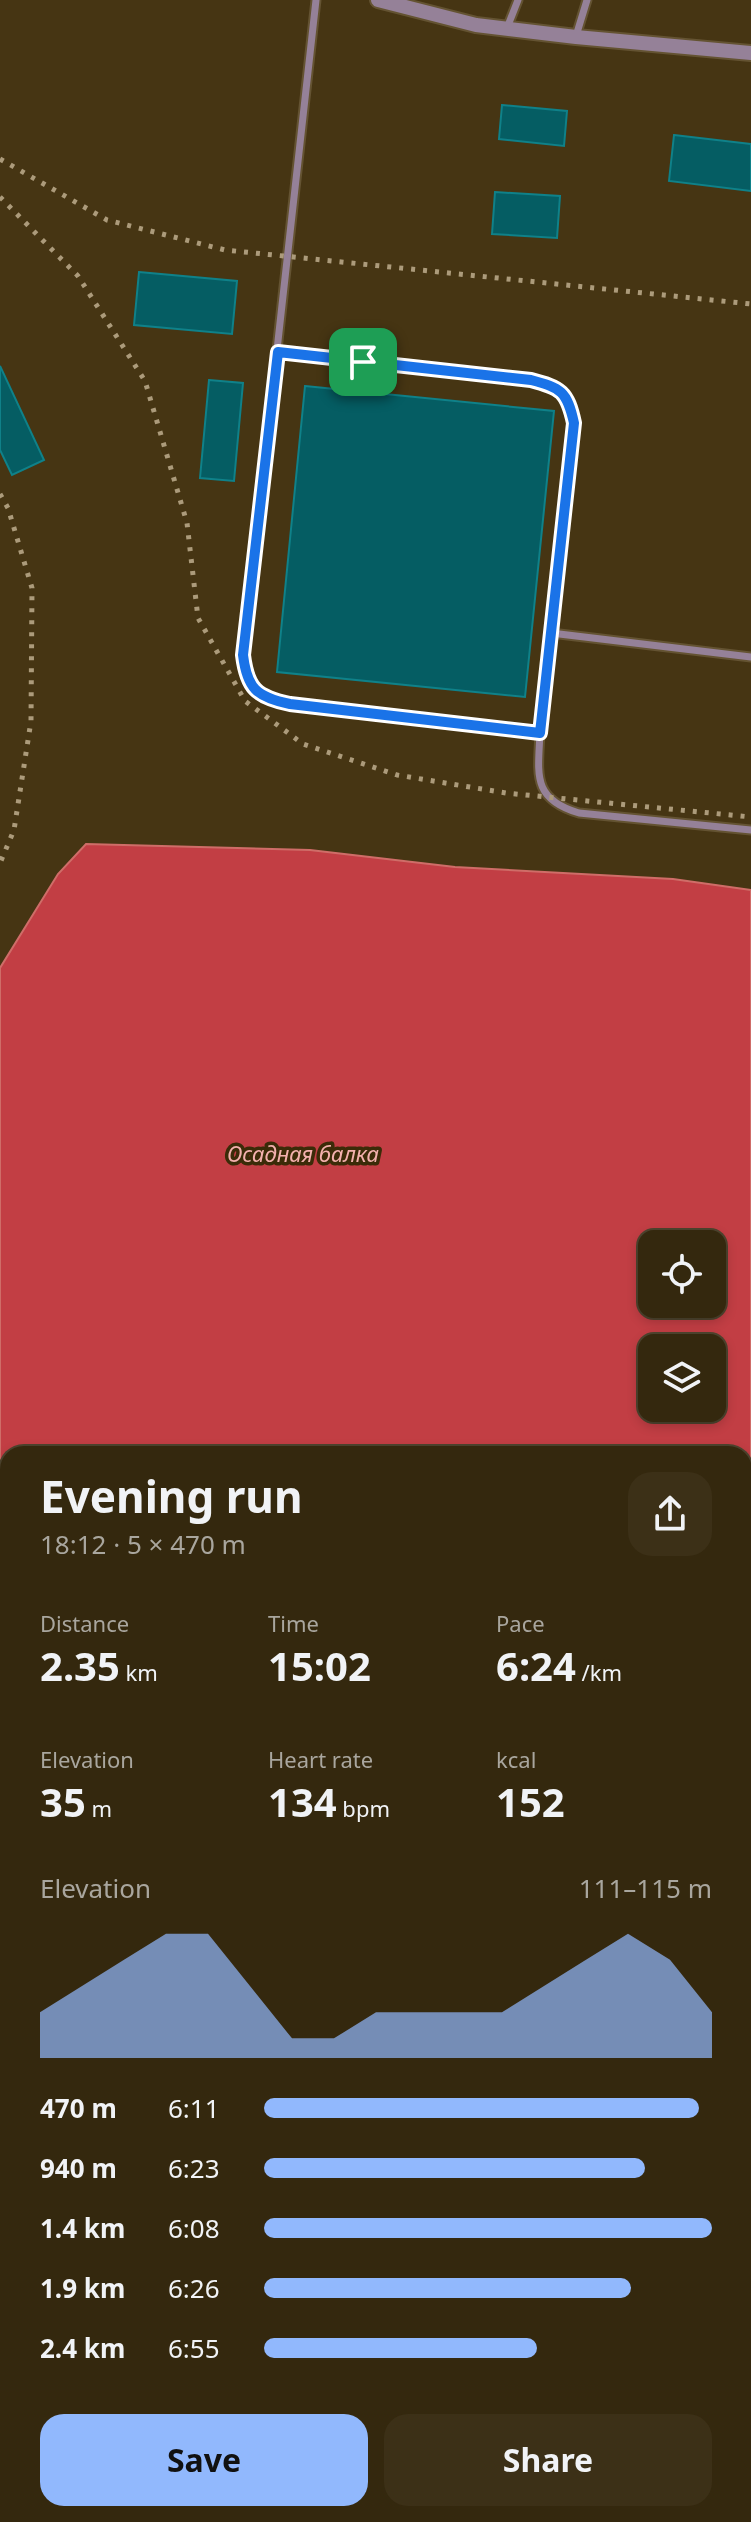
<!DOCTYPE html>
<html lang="en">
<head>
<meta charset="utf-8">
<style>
	:root { --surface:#34280e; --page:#3c3017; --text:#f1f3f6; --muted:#a9a69e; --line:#4e442e; --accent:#91b8fd }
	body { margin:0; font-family:"Noto Sans",sans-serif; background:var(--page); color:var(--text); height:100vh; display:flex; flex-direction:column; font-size:30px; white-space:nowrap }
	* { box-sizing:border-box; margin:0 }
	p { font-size:26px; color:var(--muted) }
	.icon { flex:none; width:44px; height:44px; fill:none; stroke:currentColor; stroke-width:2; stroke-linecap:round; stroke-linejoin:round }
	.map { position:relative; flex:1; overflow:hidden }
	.details { position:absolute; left:0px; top:1446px; width:752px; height:1076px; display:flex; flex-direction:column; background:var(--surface); border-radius:24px 24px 0 0; box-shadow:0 4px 12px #0003,0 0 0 2px var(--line) }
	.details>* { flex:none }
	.buttons { position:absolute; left:638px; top:1230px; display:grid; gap:16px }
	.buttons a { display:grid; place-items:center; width:88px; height:88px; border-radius:16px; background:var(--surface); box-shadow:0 4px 12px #0003,0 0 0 2px var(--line); font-size:40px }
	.pin { position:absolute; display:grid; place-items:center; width:68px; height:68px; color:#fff; margin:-34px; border-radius:16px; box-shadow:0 4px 12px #0006 }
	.round { display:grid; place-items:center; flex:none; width:84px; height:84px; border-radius:24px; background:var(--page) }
	.head { display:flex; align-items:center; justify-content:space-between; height:136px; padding:0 40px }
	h1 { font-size:44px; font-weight:700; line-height:60px }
	.stats { display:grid; grid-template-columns:repeat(3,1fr); gap:12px; height:136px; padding:8px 40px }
	.stats div { display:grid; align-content:center }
	.stats b { font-size:40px; font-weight:700 }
	.stats small { font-size:22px; font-weight:400 }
	.stats p { font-size:22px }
	.chart { height:224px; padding:16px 40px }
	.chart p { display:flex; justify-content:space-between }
	.chart svg { width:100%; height:144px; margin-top:8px; fill:var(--accent); opacity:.7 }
	.action { display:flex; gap:16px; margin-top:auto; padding:16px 40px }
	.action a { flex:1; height:92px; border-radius:24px; background:var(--accent); color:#111; font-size:32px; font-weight:700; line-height:92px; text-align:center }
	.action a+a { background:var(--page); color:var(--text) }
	ul { padding:0 40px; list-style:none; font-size:26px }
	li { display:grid; grid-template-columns:128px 96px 1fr; align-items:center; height:60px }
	li i { height:20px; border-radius:10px; background:var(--accent) }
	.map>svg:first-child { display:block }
	.green { fill:#715417 }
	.water { fill:#c23e44; stroke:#cf6d68; stroke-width:2; fill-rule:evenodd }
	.building { fill:#055d63; stroke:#0f8189; stroke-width:2 }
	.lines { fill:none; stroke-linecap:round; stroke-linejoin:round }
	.lane-casing { stroke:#645332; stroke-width:11 }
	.street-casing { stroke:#645332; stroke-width:18 }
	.path { stroke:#988666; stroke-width:3; stroke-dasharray:2 6; stroke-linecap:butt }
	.lane { stroke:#958198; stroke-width:7 }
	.street { stroke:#958198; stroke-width:14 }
	.rail { stroke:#ac9b7b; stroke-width:5; stroke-dasharray:4 8; stroke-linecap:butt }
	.route-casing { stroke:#fff; stroke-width:16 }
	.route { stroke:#1a73e8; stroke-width:10 }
	.labels { text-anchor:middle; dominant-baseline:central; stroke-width:7; stroke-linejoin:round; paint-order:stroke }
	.water-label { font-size:22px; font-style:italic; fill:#f4b1ae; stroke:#3b2b08 }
</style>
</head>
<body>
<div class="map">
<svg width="751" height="2522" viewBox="0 0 751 2522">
	<rect width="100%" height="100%" fill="#463513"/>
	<path class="green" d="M744,1719l7,2v801h-751v-399l8,-5v396h736z"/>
	<path class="water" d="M86,844l224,6 145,17 218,12 78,11v690h-7v-126h-736v264l-8,5v-755l58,-94zM652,1244h60v60h-60zM652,1348h60v60h-60z"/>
	<g class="building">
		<path d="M502,105l65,6 -3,35 -65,-7z"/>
		<path d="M674,135l77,9v47l-82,-10z"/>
		<path d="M495,192l65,4 -3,42 -65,-4z"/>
		<path d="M139,272l98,9 -5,53 -98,-9z"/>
		<path d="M0,366l44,94 -32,15 -12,-25z"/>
		<path d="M209,380l34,3 -9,98 -34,-3z"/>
		<path d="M305,386l249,25 -29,286 -248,-25z"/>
	</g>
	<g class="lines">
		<defs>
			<g id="lane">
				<path d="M316,0l-73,655c4,34 14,42 47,49l250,29"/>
				<path d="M507,28l11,-28"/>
				<path d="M576,36l11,-36"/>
				<path d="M278,352l253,28c29,7 36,13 43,43l-34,310c-2,42 -8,66 39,80l172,17"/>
				<path d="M551,633l200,24"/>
				<path d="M744,1914l7,-7"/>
				<path d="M744,2137l7,-7"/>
				<path d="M0,2151l8,-4"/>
				<path d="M744,2357l7,-7"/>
				<path d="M0,2457l8,-8"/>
				<path d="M147,2522l8,-8"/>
				<path d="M361,2522l8,-8"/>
				<path d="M579,2522l8,-8"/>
			</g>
			<path id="street" d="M378,0l98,25 100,12 175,16"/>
		</defs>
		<use href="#lane" class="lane-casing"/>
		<use href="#street" class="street-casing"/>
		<g class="path">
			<path d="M744,1700h7"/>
			<path d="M0,1838l8,-3"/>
		</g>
		<use href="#lane" class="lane"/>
		<use href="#street" class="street"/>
		<g class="rail">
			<path d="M0,159l107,61 118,30 526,54"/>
			<path d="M0,197l78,79 67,105 42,142 11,95 47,83 58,43 94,31 109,18 245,24"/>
			<path d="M0,494l8,14 24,80 -1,133 -17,109 -14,33"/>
		</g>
	</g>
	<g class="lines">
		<defs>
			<path id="route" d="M278,352l253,28c30,8 36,11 43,43l-34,310 -250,-29c-34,-7 -43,-16 -47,-49z"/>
		</defs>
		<use href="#route" class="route-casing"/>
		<use href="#route" class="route"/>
	</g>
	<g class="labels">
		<g class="water-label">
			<text x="303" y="1153">Осадная балка</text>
		</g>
	</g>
</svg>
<div class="buttons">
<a><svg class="icon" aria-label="locate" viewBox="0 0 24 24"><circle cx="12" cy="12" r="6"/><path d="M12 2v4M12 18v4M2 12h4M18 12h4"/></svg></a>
<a><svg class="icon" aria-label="layers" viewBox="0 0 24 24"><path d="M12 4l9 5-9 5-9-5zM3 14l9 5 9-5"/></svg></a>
</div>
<div class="pin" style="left:363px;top:362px;background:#1e9e55"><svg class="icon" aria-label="arrive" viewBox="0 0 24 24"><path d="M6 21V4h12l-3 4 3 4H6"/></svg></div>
<section class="details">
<div class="head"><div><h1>Evening run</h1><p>18:12 · 5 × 470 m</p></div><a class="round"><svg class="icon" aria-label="share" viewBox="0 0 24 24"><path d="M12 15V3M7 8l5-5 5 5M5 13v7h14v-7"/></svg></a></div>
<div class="stats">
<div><p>Distance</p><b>2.35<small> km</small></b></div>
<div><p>Time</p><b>15:02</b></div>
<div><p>Pace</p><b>6:24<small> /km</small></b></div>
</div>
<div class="stats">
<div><p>Elevation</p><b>35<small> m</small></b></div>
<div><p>Heart rate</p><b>134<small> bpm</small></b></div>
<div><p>kcal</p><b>152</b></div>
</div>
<div class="chart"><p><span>Elevation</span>111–115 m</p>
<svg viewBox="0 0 160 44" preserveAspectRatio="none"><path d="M0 44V30L10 22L20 14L30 6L40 6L50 22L60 38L70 38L80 30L90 30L100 30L110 30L120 22L130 14L140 6L150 14L160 30V44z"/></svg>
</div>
<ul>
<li><b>470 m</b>6:11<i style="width:97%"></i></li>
<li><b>940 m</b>6:23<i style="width:85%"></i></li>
<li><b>1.4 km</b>6:08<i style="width:100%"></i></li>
<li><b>1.9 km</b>6:26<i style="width:82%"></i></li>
<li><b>2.4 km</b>6:55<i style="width:61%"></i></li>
</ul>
<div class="action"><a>Save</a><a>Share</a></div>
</section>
</div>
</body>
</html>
